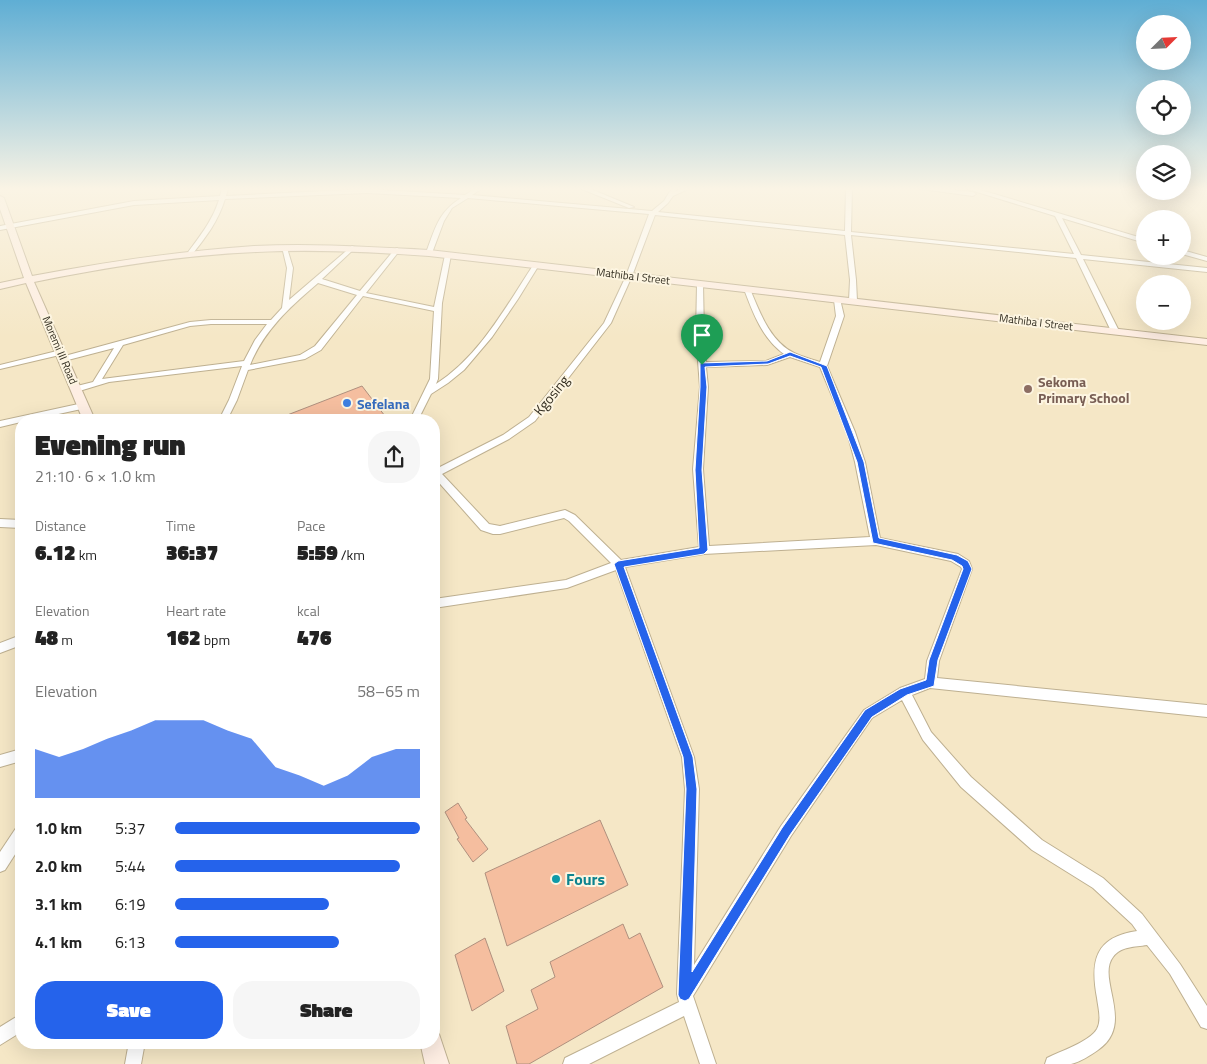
<!DOCTYPE html>
<html lang="en">
<head>
<meta charset="utf-8">
<style>
	:root { --surface:#fff; --page:#f6f6f6; --text:#222; --muted:#767676; --accent:#2563eb }
	body { margin:0; font-family:"Titillium Web",sans-serif; background:var(--page); color:var(--text); height:100vh; display:flex; flex-direction:column; font-size:19px; white-space:nowrap }
	* { box-sizing:border-box; margin:0 }
	p { font-size:16px; color:var(--muted) }
	.icon { flex:none; width:28px; height:28px; fill:none; stroke:currentColor; stroke-width:2; stroke-linecap:round; stroke-linejoin:round }
	.map { position:relative; flex:1; overflow:hidden }
	.sheet { position:absolute; left:15px; top:414px; width:425px; height:635px; display:flex; flex-direction:column; background:var(--surface); border-radius:20px; box-shadow:0 5px 20px #0002 }
	.sheet>* { flex:none }
	.needle { width:32px; rotate:66deg }
	.tools { position:absolute; left:1136px; top:15px; display:grid; gap:10px }
	.tools a { display:grid; place-items:center; width:55px; height:55px; border-radius:50%; background:var(--surface); box-shadow:0 5px 20px #0002; font-size:25px }
	.pin { position:absolute; display:grid; place-items:center; width:42px; height:42px; color:#fff; margin:-51px -21px; border-radius:50% 50% 50% 0; rotate:-45deg; box-shadow:0 0 5px #0007 }
	.pin .icon { rotate:45deg }
	.round { display:grid; place-items:center; flex:none; width:52px; height:52px; border-radius:20px; background:var(--page) }
	.summary { display:flex; align-items:center; justify-content:space-between; height:85px; padding:0 20px }
	h1 { font-size:28px; font-weight:800; line-height:38px }
	.figures { display:grid; grid-template-columns:repeat(3,1fr); gap:8px; height:85px; padding:5px 20px }
	.figures div { display:grid; align-content:center }
	.figures b { font-size:21px; font-weight:800 }
	.figures small { font-size:14px; font-weight:400 }
	.figures p { font-size:14px }
	.chart { height:140px; padding:10px 20px }
	.chart p { display:flex; justify-content:space-between }
	.chart svg { width:100%; height:90px; margin-top:5px; fill:var(--accent); opacity:.7 }
	.cta { display:flex; gap:10px; margin-top:auto; padding:10px 20px }
	.cta a { flex:1; height:58px; border-radius:20px; background:var(--accent); color:#fff; font-size:20px; font-weight:800; line-height:58px; text-align:center }
	.cta a+a { background:var(--page); color:var(--text) }
	ul { padding:0 20px; list-style:none; font-size:16px }
	li { display:grid; grid-template-columns:80px 60px 1fr; align-items:center; height:38px }
	li i { height:12px; border-radius:6px; background:var(--accent) }
	.map>svg:first-child { display:block }
	.building { fill:#f5be9f; stroke:#af907e }
	.lines { fill:none; stroke-linecap:round; stroke-linejoin:round }
	.street-casing { stroke:#beb091; stroke-width:2 }
	.secondary-casing { stroke:#beb091; stroke-width:2 }
	.street { fill:#fff; fill-rule:evenodd }
	.secondary { fill:#feeee3; fill-rule:evenodd }
	.route { fill:#2563eb; stroke:#fff; fill-rule:evenodd }
	.education-dot { fill:#8d6e63; stroke:#fdf5e1; stroke-width:2 }
	.shop-dot { fill:#3f7fe0; stroke:#fdf5e1; stroke-width:2 }
	.culture-dot { fill:#0f9aa8; stroke:#fdf5e1; stroke-width:2 }
	.labels { text-anchor:middle; dominant-baseline:central; stroke-width:4; stroke-linejoin:round; paint-order:stroke }
	.far-street-label { font-size:11px; fill:#332e21; stroke:#fdf5e1 }
	.education-label { font-size:14px; font-weight:bold; fill:#785e54; stroke:#fdf5e1; text-anchor:start }
	.street-label { font-size:14px; fill:#332e21; stroke:#fdf5e1 }
	.shop-label { font-size:14px; font-weight:bold; fill:#366cbe; stroke:#fdf5e1; text-anchor:start }
	.near-culture-label { font-size:16px; font-weight:bold; fill:#0d838f; stroke:#fdf5e1; text-anchor:start }
</style>
</head>
<body>
<div class="map">
<svg width="1207" height="1064" viewBox="0 0 1207 1064">
	<rect width="100%" height="100%" fill="#f5e7c6"/>
	<g class="building">
		<path d="M362,386l26,34h-111v-1z"/>
		<path d="M458,803l9,15 -2,1 23,30 -15,13 -16,-23 2,-1 -14,-26z"/>
		<path d="M600,820l28,65 -121,61 -22,-73z"/>
		<path d="M623,924l6,15 11,-6 23,54 -134,77h-12l-11,-38 32,-17 -7,-19 24,-13 -5,-15z"/>
		<path d="M485,938l19,53 -32,20 -17,-56z"/>
	</g>
	<g class="lines">
		<defs>
			<g id="street">
				<path d="M222,188h6l-2,8 141,-7 98,6 11,-7h7l-11,7 180,16 12,-10 8,-13h6l-2,3 6,-3h8l-17,8 -5,7 -10,9 187,19 1,-43h6l-1,44 223,22 -19,-38 -91,-28h10l171,51v4l-83,-25 19,37 126,13v4l-124,-13 36,72 -4,2 -4,-2 -35,-73 -225,-23 5,45 1,21 -4,2 -4,-2 1,-21 -5,-45 -190,-20 -23,61 -21,47 -76,98 -26,18 -67,35 47,50 11,2 65,-16 10,5 46,45 78,-13 -6,-78 7,-82 -4,-52 1,-51 3,-2 3,2 1,51 2,27 60,-1 18,-7c-22,-16 -31,-41 -40,-65l1,-1 5,1c10,24 20,52 44,64 8,4 18,6 26,9l16,-46 -2,-16 6,-1 4,17 -17,50 28,66 10,30 15,76 78,16 11,7 3,8 -33,92 -2,17 270,27v12l-277,-29 -18,7 19,37 40,45 71,63 61,38 39,36 38,50 27,42v23l-6,-2 -31,-53 -23,-29c-12,2 -26,1 -34,12 -17,22 23,67 -15,93 -7,5 -18,12 -27,14 -8,0 -18,0 -26,0l2,-6c14,-7 42,-16 50,-29 5,-9 1,-22 0,-31 -7,-37 -2,-61 40,-67l-5,-7 -39,-36 -61,-38 -71,-63 -38,-47 -21,-40 -30,18 -81,118 -98,160 23,68h-16l-16,-48 -95,48h-26l2,-6 114,-56 -2,-8 8,-205 -3,-32 -66,-187 -49,18 -133,20v-9l132,-19 45,-17 -42,-42 -5,-3 -64,16h-7l-12,-4 -47,-53v-7l69,-35 26,-18 75,-94 22,-47 23,-62 -181,-16 -16,10 -8,13 -12,32 -3,2 -3,-2c9,-24 12,-41 35,-55l-94,-5 -142,6c-7,23 -20,39 -34,57l-2,1 -3,-2c13,-18 26,-33 33,-55l-85,5 -134,25v-4l134,-25 86,-5zM790,357l30,10 27,65 8,30 15,75 -161,9 -6,-77 5,-82 -2,-20 61,-2zM876,545l75,16 10,6 1,2 -35,92 -2,18 -25,9 -36,22 -83,116 -87,139 5,-176 -5,-32 -69,-190 79,-13z"/>
				<path d="M579,188h9l46,19 -5,1z"/>
				<path d="M914,188h22l37,4 3,2 -3,2z"/>
				<path d="M352,246l2,1v2l-32,30 38,12 35,-42 2,-1 3,2 -34,43 68,14 11,-52 3,-2 3,2 -9,48 -4,76 -2,5c44,-28 70,-78 98,-120l5,1 -21,34 -26,38 -28,33 -16,13 -17,11 -13,26h-8l20,-41 4,-68 -71,-15 -42,54 -16,9 -57,11 -11,30 -10,20h-8l10,-20 13,-34 -133,16 -33,10 -4,-3 1,-2 20,-5 21,-34 -50,13h-3v-4l129,-35 21,-2h60l11,-12 5,-40 -5,-21 5,1 6,20 -4,32zM318,283l39,12 -42,51 -15,9 -50,10c14,-35 41,-59 68,-82zM211,324h56l-12,16 -11,21 -142,18 21,-34 67,-19z"/>
				<path d="M1182,250l25,7v4l-25,-7z"/>
				<path d="M61,350l4,2 -1,2 -64,15v-4z"/>
				<path d="M83,403l3,1v4l-55,12h-10v2l-21,5v-6z"/>
				<path d="M0,519l21,1v8l-21,-1z"/>
				<path d="M21,635v10l-21,8v-10z"/>
				<path d="M21,749v12l-21,6v-12z"/>
				<path d="M21,826v19l-16,25 -5,2v-20l16,-24z"/>
				<path d="M21,1014v18l-21,13v-18z"/>
				<path d="M129,1042h16l-4,22h-16z"/>
			</g>
			<g id="secondary">
				<path d="M0,196l4,2 28,78c74,-14 148,-25 222,-30 59,-3 117,1 175,4l778,89v6l-778,-89c-57,-4 -114,-7 -172,-4 -75,3 -149,15 -223,30l61,138h-12l-57,-137 -26,6v-6l24,-5 -24,-69z"/>
				<path d="M434,1032l5,2 10,30h-24l-5,-22h14z"/>
			</g>
		</defs>
		<use href="#street" class="street-casing"/>
		<use href="#secondary" class="secondary-casing"/>
		<use href="#street" class="street"/>
		<use href="#secondary" class="secondary"/>
	</g>
	<linearGradient id="sky" x2="0" y2="1"><stop stop-color="#5faed4"/><stop offset="0.56" stop-color="#faf4e5"/><stop offset="1" stop-color="#faf4e5" stop-opacity="0"/></linearGradient>
	<rect width="1207" height="337" fill="url(#sky)"/>
	<path class="route" d="M790,352l37,14 37,96 15,76 78,17 11,6 4,8 -34,91 -4,26 -27,9 -35,22 -82,118 -101,164 -4,2 -5,-2 -2,-4 8,-206 -3,-32 -69,-193 4,-3 81,-13 -4,-78 5,-83v-24l67,-2zM790,356l31,11 36,95 16,81 79,17 10,6 1,3 -34,91 -3,20 -26,9 -35,21 -83,118 -90,144 5,-183 -4,-32 -69,-190 80,-13 4,-4 -6,-80 5,-83 -2,-20 63,-3z"/>
	<circle class="education-dot" cx="1028" cy="389" r="5"/>
	<circle class="shop-dot" cx="347" cy="403" r="5"/>
	<circle class="culture-dot" cx="556" cy="879" r="5"/>
	<g class="labels">
		<g class="far-street-label">
			<text transform="translate(633 276) rotate(7)">Mathiba I Street</text>
			<text transform="translate(1036 322) rotate(7)">Mathiba I Street</text>
			<text transform="translate(60 350) rotate(67)">Moremi III Road</text>
		</g>
		<g class="education-label">
			<text x="1038" y="381">Sekoma<tspan x="1038" dy="16">Primary School</tspan></text>
		</g>
		<g class="street-label">
			<text transform="translate(551 395) rotate(-51)">Kgosing</text>
		</g>
		<g class="shop-label">
			<text x="357" y="403">Sefelana</text>
		</g>
		<g class="near-culture-label">
			<text x="566" y="879">Fours</text>
		</g>
	</g>
</svg>
<div class="tools">
<a><svg class="needle" viewBox="-14 -14 28 28"><path d="M0-13l5 13h-10z" fill="#e53935"/><path d="M0 13l5-13h-10z" fill="#767676"/></svg></a>
<a><svg class="icon" aria-label="locate" viewBox="0 0 24 24"><circle cx="12" cy="12" r="6"/><path d="M12 2v4M12 18v4M2 12h4M18 12h4"/></svg></a>
<a><svg class="icon" aria-label="layers" viewBox="0 0 24 24"><path d="M12 4l9 5-9 5-9-5zM3 14l9 5 9-5"/></svg></a>
<a>+</a>
<a>−</a>
</div>
<div class="pin" style="left:702px;top:365px;background:#1e9e55"><svg class="icon" aria-label="arrive" viewBox="0 0 24 24"><path d="M6 21V4h12l-3 4 3 4H6"/></svg></div>
<section class="sheet">
<div class="summary"><div><h1>Evening run</h1><p>21:10 · 6 × 1.0 km</p></div><a class="round"><svg class="icon" aria-label="share" viewBox="0 0 24 24"><path d="M12 15V3M7 8l5-5 5 5M5 13v7h14v-7"/></svg></a></div>
<div class="figures">
<div><p>Distance</p><b>6.12<small> km</small></b></div>
<div><p>Time</p><b>36:37</b></div>
<div><p>Pace</p><b>5:59<small> /km</small></b></div>
</div>
<div class="figures">
<div><p>Elevation</p><b>48<small> m</small></b></div>
<div><p>Heart rate</p><b>162<small> bpm</small></b></div>
<div><p>kcal</p><b>476</b></div>
</div>
<div class="chart"><p><span>Elevation</span>58–65 m</p>
<svg viewBox="0 0 160 44" preserveAspectRatio="none"><path d="M0 44V20L10 24L20 20L30 15L40 11L50 6L60 6L70 6L80 11L90 15L100 29L110 33L120 38L130 33L140 24L150 20L160 20V44z"/></svg>
</div>
<ul>
<li><b>1.0 km</b>5:37<i style="width:100%"></i></li>
<li><b>2.0 km</b>5:44<i style="width:92%"></i></li>
<li><b>3.1 km</b>6:19<i style="width:63%"></i></li>
<li><b>4.1 km</b>6:13<i style="width:67%"></i></li>
</ul>
<div class="cta"><a>Save</a><a>Share</a></div>
</section>
</div>
</body>
</html>
